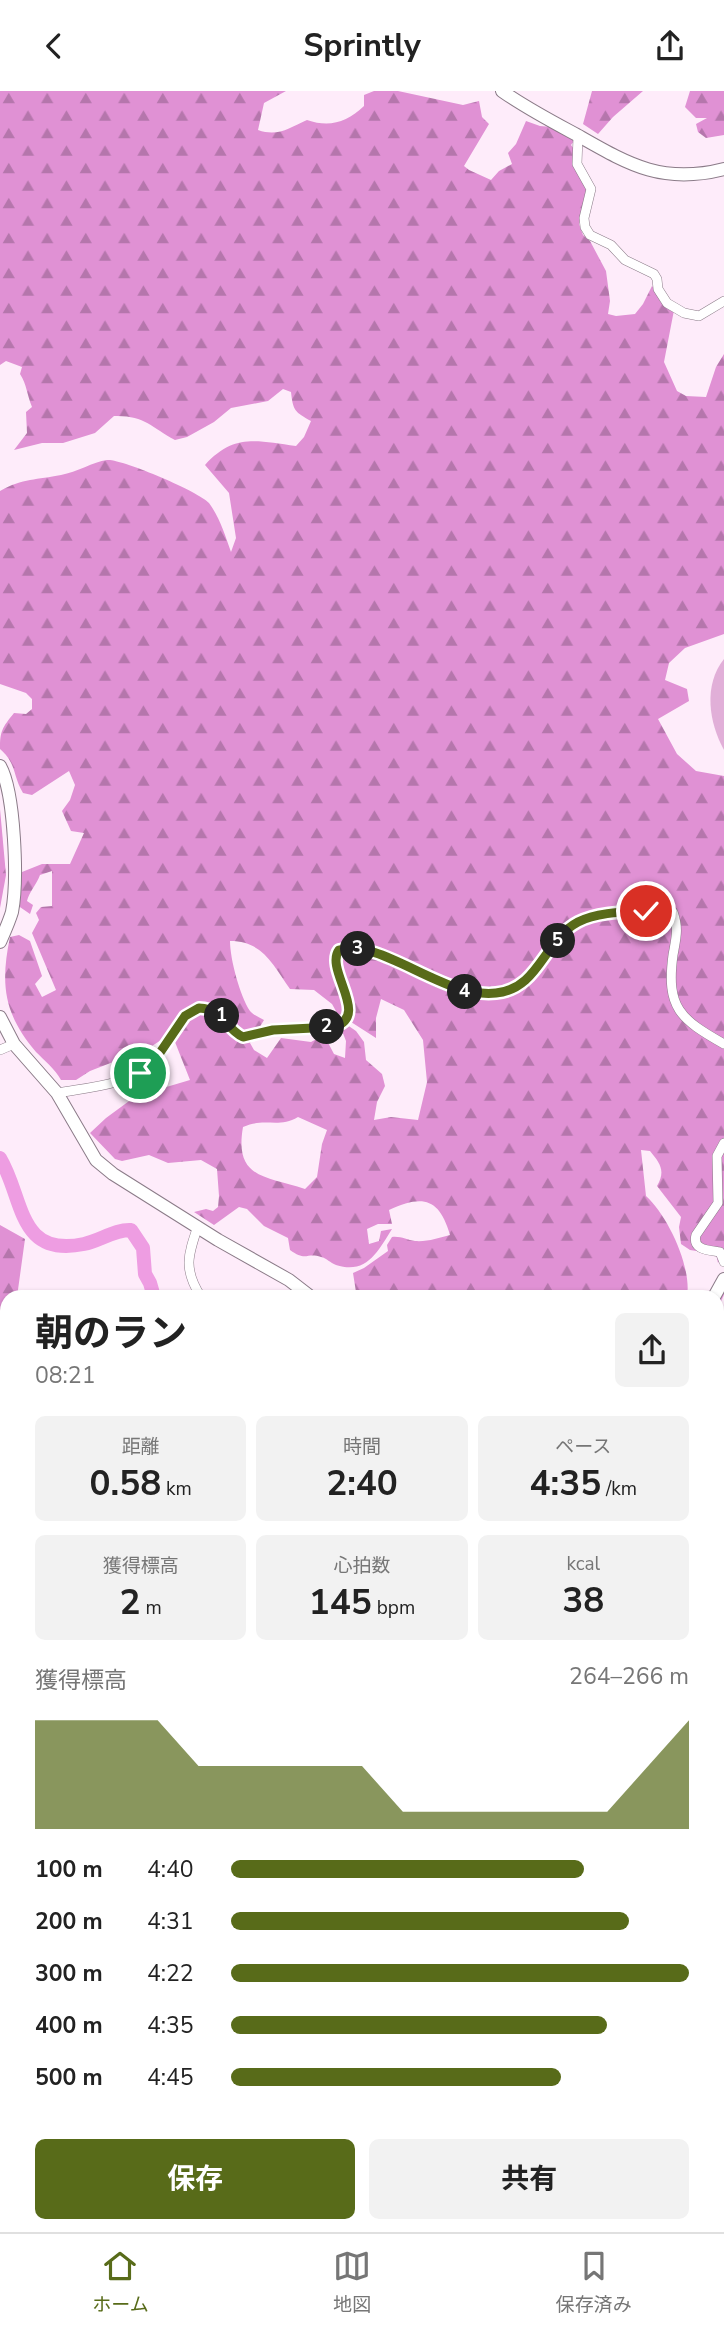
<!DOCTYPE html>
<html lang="ja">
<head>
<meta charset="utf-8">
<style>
	:root { --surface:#fff; --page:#f2f2f2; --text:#222; --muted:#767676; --line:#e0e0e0; --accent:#586b19 }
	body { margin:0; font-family:"Nunito Sans","Noto Sans JP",sans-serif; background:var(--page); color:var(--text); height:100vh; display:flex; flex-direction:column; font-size:26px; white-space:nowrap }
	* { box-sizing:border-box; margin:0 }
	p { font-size:23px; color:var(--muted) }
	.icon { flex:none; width:38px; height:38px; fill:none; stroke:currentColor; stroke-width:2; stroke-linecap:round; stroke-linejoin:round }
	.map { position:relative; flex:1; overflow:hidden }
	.side { position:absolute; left:0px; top:1199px; width:724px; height:943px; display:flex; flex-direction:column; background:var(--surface); border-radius:21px 21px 0 0; box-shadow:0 2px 5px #0004 }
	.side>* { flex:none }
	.pin { position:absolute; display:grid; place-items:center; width:60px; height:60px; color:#fff; margin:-30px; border:4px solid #fff; border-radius:50%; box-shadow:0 2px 7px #0007 }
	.km { position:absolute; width:35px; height:35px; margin:-18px; border-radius:50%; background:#222; color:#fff; font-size:19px; line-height:35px; text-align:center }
	.round { display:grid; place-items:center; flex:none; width:74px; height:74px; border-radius:10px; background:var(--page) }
	.headline { display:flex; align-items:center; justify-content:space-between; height:119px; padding:0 35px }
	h1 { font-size:38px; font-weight:700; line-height:52px }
	.stats { display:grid; grid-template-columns:repeat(3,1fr); gap:10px; height:119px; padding:7px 35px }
	.stats div { display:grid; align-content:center; border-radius:10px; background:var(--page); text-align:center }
	.stats b { font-size:35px; font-weight:700 }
	.stats small { font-size:19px; font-weight:400 }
	.stats p { font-size:19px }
	.chart { height:196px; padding:14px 35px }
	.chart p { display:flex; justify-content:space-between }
	.chart svg { width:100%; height:126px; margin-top:7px; fill:var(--accent); opacity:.7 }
	.action { display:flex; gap:14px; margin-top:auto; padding:14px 35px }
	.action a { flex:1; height:80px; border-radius:10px; background:var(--accent); color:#fff; font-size:28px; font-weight:700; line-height:80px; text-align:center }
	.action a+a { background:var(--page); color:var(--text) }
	ul { padding:0 35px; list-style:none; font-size:23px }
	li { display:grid; grid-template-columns:112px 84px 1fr; align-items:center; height:52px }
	li i { height:18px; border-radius:9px; background:var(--accent) }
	header { display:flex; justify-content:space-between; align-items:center; height:91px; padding:0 35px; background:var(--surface); font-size:32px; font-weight:700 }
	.tab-bar { display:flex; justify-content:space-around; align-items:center; height:98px; border-top:2px solid var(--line); background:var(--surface); font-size:19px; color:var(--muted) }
	.tab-bar a { display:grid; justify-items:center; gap:4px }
	.tab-bar .active { color:var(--accent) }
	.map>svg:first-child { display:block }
	.forest { fill:url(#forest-firs); fill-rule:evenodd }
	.green { fill:#e1afd8 }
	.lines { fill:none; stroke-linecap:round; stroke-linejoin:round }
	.stream { stroke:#ee9de2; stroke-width:2.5 }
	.river { stroke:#ee9de2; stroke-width:14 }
	.street-casing { stroke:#8b7b88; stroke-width:10 }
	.secondary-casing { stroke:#8b7b88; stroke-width:14 }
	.street { stroke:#fff; stroke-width:9 }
	.secondary { stroke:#fff; stroke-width:12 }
	.route-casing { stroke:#fff; stroke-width:14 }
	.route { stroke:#586b19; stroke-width:9 }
</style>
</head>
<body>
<header><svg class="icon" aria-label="back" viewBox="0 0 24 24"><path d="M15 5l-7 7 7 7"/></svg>Sprintly<svg class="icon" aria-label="share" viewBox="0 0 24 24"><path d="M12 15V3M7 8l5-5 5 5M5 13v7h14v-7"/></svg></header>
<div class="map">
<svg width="724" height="2141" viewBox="0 0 724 2141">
	<defs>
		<pattern id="forest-firs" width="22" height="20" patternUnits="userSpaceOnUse" patternTransform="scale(1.75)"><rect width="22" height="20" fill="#e091d4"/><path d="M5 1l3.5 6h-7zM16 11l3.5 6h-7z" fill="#b576ac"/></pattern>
	</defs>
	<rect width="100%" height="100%" fill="#feecfa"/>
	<g class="forest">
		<path d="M0,0h286l-22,12 -6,27c20,7 31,-2 49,-10 23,8 40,2 57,-14v-11l10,-4h24l65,14 16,-4 3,16 7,7 -25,42 5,4 22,10 8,-9 13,-7 -4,-11 8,-9 10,-23 14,5 12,1 22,14 -3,4 3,4 13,38 -8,37 4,11 7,6 16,30 4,30 -2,13 8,2 19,-2 8,-10 9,-18 10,13 13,6 -11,57 13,29 9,5 20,1 10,-30 8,-13v280l-39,14 -16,15 -4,17 22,9 2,12 -31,18 19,35 19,17 28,5v477l-6,10 -2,-9 -26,-4 -9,-6 -2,-17 2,-10 -24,-31c9,-15 3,-23 -7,-35l-9,-1 5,46c22,20 46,71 41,101h-333l2,-5 -3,-19 11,-5 24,-17 -1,-6 5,-8c9,-1 15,3 23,4 12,1 24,-3 35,-6 -11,-38 -28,-40 -61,-25l3,14h-14l-11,5 2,15 10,-3 2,-10 11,-2c-14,22 -25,46 -56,36 -6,-2 -9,-7 -15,-8 -14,-5 -15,5 -31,-7l-2,-12 -24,-12 -17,-17 -8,-2 -25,18 -20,-13 12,-3 7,2 5,-4 1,-11 -2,-27 -16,-9 -33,3 -19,-8 -27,6 -7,-2 -25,-26 16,-15 30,-22 54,-16 -15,-38 -8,-6 -18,12 -59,23 -14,9h-15c-6,-11 -16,-19 -25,-28 -32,-38 -36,-67 -26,-115l9,-2 11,6 12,35 -7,8 7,13 14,-7 -24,-57 7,-13 -3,-7 5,-6 11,-1v-35l-12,4c-3,9 -11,17 -13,26l6,4 -3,9 -13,-9 5,-33 20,-8h28l14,-31 -13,-2 -9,-20 8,-11 5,-15 -6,-14 -37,24 -9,-2c-11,-19 -6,-29 -23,-44 0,-18 2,-21 14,-36l12,1 6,-5v-10l-6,-6 -26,-9v-193c23,-13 37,-11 61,-16 16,-3 32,-13 46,-15 13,-2 93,32 102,43 11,15 16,32 22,49l5,-14 -7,-45 -24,-28c29,-32 52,-24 91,-19l8,-9 7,-16c-16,-9 -18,-10 -20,-29l-8,-3 -15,12 -37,7 -17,14 -27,15 -12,3c-24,-13 -31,-25 -61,-24l-19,17 -32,10h-21l-28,7 13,-17 -1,-21 6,-5c-5,-12 -5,-22 -12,-33l2,-7 -16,-6 -6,4zM230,850c33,0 43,24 60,48l24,1 18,14 5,9 39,25v-20l5,-19 23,11 19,30 4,42 -9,38 -27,-3 -17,3 3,-18 8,-16 -3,-12 -16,-14 -2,-18 -8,-11 -19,-13 9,23 -1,17 -11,-4 -10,-19 -13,7 -30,-4 -14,20 -13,-8 -4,-7 14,-23c-5,-3 -11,-5 -14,-9 -10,-15 -20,-52 -20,-70zM298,1026l29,13 -5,14 -5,33 -12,12c-39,-13 -71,-10 -62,-62 22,-10 35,2 55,-10z"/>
		<path d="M592,0h51l-30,26 -15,17 -15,-10z"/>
		<path d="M690,0h34v44l-18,3 -8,-6 -2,-8 11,-6h-11l-11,-11z"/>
		<path d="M0,718l6,66 -6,33z"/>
		<path d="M0,1134l25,14 -8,58h-10v21l-7,2z"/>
		<path d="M7,1263v713l-7,2v-710z"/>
		<path d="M718,1287l3,6 3,-1v145l-6,-5z"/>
		<path d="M718,1691l6,47v257l-6,5z"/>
		<path d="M7,2122v13h178l-8,6h-177v-10z"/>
		<path d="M275,2135h121l-8,6h-112z"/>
		<path d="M533,2135h163l5,6h-189z"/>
	</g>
	<path class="green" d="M724,568v91c-15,-27 -21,-65 0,-91z"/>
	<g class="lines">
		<path class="stream" d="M718,1214l6,-13"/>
		<g class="river">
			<path d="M0,1067c24,40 17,100 84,86 15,-3 32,-15 47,-14l12,18 2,26 5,9 4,14"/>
			<path d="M718,1639l5,18 -2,25 3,9"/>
		</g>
		<defs>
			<g id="street">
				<path d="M578,45l-1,28 14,25 -7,29 1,9 5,8 21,10 14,15 29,14 3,5 1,10 9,14 17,10 15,3 25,-15"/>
				<path d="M0,959l14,-6"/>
				<path d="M57,1002c33,-6 70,-7 96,-31 14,-13 27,-53 48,-54 22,-1 25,22 42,29l30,-7 65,-4 11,-11c0,-19 -19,-52 -10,-65 10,-3 21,0 31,3 42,11 86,50 131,40 33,-8 42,-40 64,-62 23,-22 78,-22 108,-19 6,17 3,26 0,43 -7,53 7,64 51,89"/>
				<path d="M724,1052l-7,13 1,47 -22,32c-4,15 12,15 24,17l4,10"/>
				<path d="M198,1135c-10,29 -15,43 3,71"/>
				<path d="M718,1985l3,25 -3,10"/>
				<path d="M718,2123l6,9"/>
				<path d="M254,2135l1,6"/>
				<path d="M206,2141l6,-6"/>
				<path d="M439,2141l14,-6"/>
				<path d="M636,2141l2,-6"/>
			</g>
			<g id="secondary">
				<path d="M502,0c24,17 49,30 75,44 51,29 85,50 147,34"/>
				<path d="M0,675c15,27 18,115 12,146 -3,10 -8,21 -12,30"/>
				<path d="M0,926l14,27 43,49 39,67 17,14 105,66 71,40 22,17"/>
				<path d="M714,1206l10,-18"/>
				<path d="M718,1467l6,6"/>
			</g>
		</defs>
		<use href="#street" class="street-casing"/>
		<use href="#secondary" class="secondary-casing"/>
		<use href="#street" class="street"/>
		<use href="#secondary" class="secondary"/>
	</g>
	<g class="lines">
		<defs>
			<path id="route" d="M140,982l15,-13 30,-44 14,-8c26,1 25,20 44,29l30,-7 60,-3c39,-10 -9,-57 6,-77 44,-12 103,49 157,43 43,-4 48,-53 82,-71 19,-10 46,-10 68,-11"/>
		</defs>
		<use href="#route" class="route-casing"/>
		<use href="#route" class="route"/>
	</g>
</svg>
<div class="pin" style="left:140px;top:982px;background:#1e9e55"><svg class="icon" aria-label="arrive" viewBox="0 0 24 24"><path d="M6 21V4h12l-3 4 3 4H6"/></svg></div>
<div class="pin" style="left:646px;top:820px;background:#d93025"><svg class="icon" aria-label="check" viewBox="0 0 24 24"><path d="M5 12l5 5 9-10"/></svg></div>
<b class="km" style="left:222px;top:925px">1</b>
<b class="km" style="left:327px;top:936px">2</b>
<b class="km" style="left:358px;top:858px">3</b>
<b class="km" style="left:465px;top:901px">4</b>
<b class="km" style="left:558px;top:850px">5</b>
<section class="side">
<div class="headline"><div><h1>朝のラン</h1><p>08:21</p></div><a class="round"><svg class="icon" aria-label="share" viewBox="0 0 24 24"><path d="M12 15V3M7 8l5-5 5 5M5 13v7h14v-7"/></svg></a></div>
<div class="stats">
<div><p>距離</p><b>0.58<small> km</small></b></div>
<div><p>時間</p><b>2:40</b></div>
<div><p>ペース</p><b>4:35<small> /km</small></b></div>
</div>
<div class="stats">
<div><p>獲得標高</p><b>2<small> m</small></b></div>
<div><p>心拍数</p><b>145<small> bpm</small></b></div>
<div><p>kcal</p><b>38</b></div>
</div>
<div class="chart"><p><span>獲得標高</span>264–266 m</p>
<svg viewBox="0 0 160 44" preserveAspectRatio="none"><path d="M0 44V6L10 6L20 6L30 6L40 22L50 22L60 22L70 22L80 22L90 38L100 38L110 38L120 38L130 38L140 38L150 22L160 6V44z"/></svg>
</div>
<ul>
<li><b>100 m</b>4:40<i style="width:77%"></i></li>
<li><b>200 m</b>4:31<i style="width:87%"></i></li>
<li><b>300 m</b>4:22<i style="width:100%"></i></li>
<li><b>400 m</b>4:35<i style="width:82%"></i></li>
<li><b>500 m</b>4:45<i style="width:72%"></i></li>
</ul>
<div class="action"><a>保存</a><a>共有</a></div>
</section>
</div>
<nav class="tab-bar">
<a class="active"><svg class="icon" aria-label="home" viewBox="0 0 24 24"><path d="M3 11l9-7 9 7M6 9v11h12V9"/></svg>ホーム</a>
<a><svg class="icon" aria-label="map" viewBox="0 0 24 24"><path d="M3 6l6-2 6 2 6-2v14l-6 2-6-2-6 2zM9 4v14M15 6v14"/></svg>地図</a>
<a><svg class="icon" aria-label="saved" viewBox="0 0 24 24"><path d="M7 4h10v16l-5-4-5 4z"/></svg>保存済み</a>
</nav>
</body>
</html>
